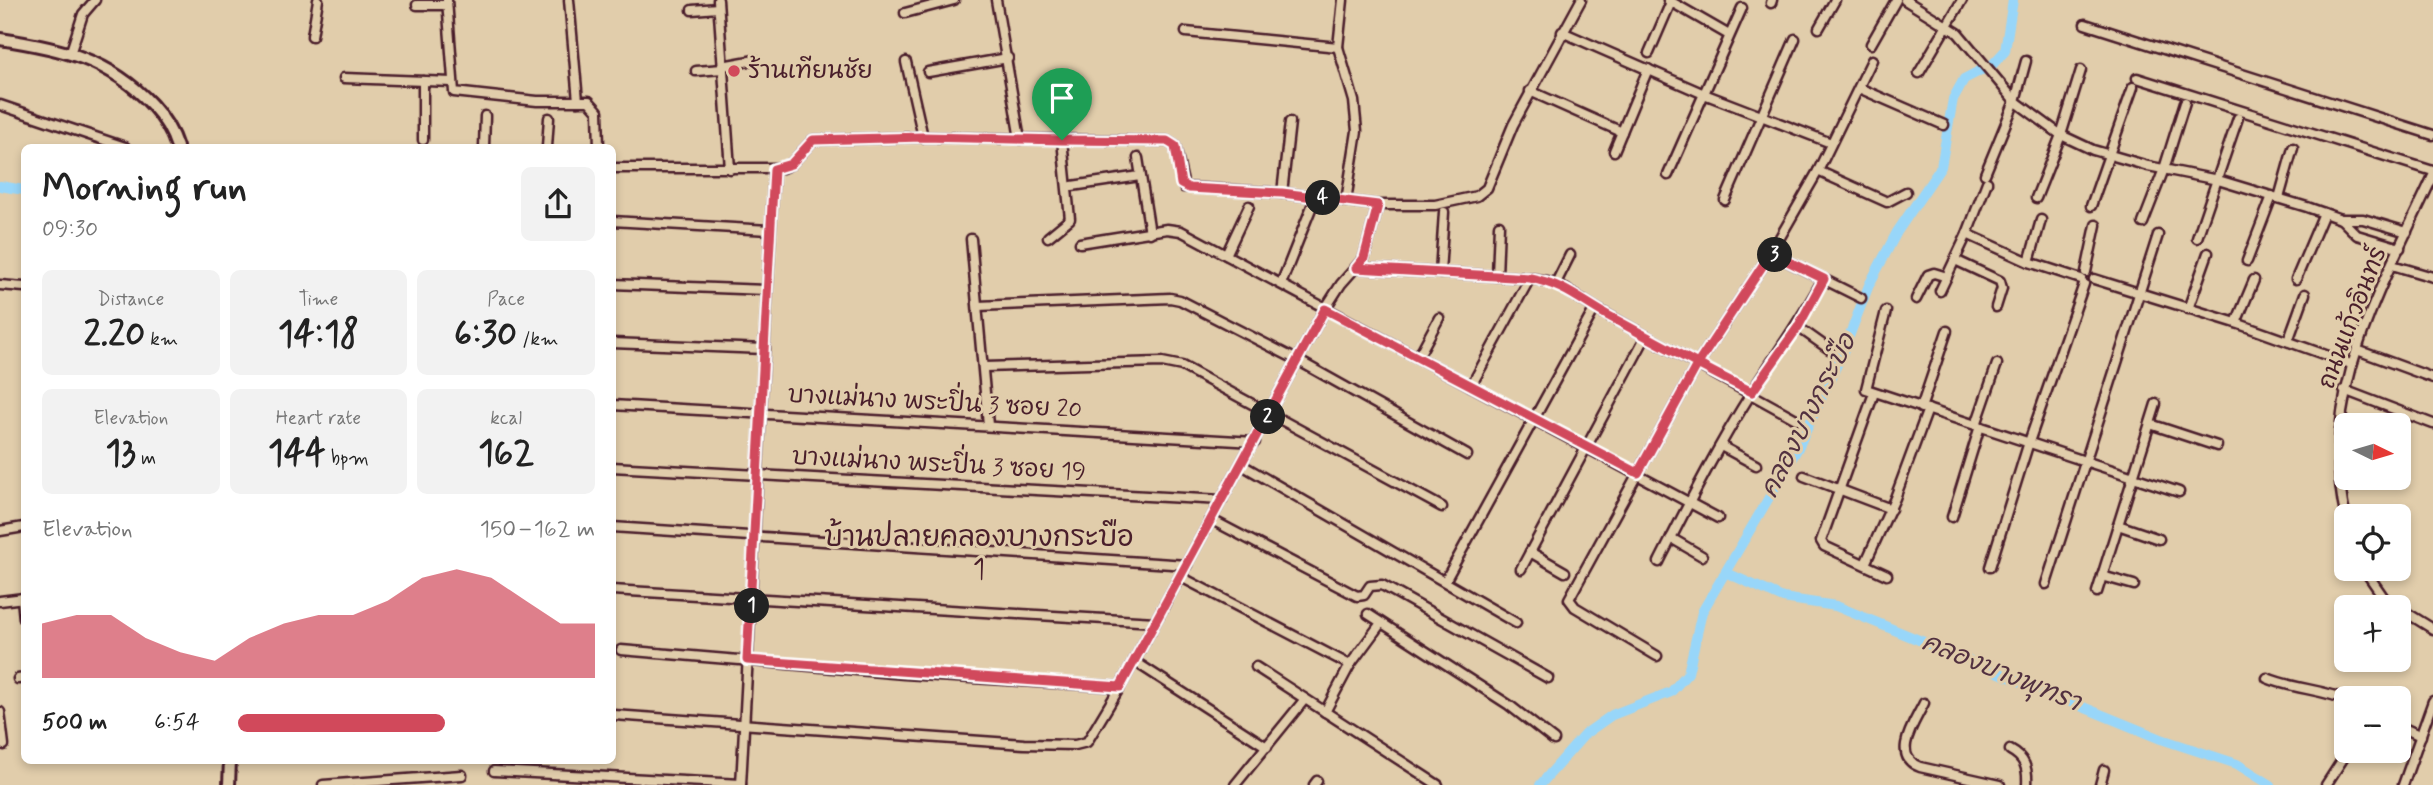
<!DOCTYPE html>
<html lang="en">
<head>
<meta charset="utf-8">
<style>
	:root { --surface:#fff; --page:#f2f2f2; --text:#222; --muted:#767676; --accent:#d1495b }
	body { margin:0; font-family:Mynerve,"Playpen Sans Thai",sans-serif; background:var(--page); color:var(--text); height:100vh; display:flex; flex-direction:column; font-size:26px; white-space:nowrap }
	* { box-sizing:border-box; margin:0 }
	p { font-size:23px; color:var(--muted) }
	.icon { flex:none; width:38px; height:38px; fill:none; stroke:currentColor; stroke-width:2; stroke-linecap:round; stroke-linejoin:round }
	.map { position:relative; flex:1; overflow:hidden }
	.sheet { position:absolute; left:21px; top:144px; width:595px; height:620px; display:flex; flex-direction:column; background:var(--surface); border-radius:10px; box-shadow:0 4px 10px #0003 }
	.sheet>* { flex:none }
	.needle { width:46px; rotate:95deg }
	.tools { position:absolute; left:2334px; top:413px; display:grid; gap:14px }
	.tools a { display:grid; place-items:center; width:77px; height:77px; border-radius:10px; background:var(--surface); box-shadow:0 4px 10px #0003; font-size:35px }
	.pin { position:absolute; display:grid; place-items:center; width:60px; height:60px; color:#fff; margin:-72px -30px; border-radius:50% 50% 50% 0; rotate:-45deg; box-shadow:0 0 7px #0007 }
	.pin .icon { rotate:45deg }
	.km { position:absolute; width:35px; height:35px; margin:-18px; border-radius:50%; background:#222; color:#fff; font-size:19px; line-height:35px; text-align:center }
	.round { display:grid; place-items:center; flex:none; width:74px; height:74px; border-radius:10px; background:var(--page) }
	.head { display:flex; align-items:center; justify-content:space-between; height:119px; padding:0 21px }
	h1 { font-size:38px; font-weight:700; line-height:52px }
	.figures { display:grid; grid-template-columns:repeat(3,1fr); gap:10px; height:119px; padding:7px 21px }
	.figures div { display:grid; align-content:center; border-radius:10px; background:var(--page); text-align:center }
	.figures b { font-size:35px; font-weight:700 }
	.figures small { font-size:19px; font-weight:400 }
	.figures p { font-size:19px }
	.chart { height:196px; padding:14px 21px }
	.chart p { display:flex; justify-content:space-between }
	.chart svg { width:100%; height:126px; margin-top:7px; fill:var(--accent); opacity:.7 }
	ul { padding:0 21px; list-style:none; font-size:23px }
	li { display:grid; grid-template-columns:112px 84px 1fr; align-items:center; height:52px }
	li i { height:18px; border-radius:9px; background:var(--accent) }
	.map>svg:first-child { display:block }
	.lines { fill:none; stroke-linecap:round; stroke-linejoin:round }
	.canal { stroke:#98d6f9; stroke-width:10 }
	.minor-casing { stroke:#4a1f2b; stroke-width:13 }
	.tertiary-casing { stroke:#4a1f2b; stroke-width:16 }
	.minor { stroke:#e1cdab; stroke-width:8 }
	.tertiary { stroke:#e1cdab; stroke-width:10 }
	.route-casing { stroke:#fff; stroke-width:14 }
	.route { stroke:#d1495b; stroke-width:9 }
	.poi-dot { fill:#d1495b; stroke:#e1cdab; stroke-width:2.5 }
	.labels { text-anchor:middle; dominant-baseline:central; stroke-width:6; stroke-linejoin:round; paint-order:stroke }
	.poi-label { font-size:24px; fill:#4a1f2b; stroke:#e1cdab; text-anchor:start }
	.street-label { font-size:24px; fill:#4a1f2b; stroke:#e1cdab }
	.water-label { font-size:26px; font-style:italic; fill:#523140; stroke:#e1cdab }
	.quarter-label { font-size:28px; fill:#4a1f2b; stroke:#e1cdab }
</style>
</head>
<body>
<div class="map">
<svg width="2433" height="785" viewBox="0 0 2433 785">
	<rect width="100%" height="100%" fill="#e1cdab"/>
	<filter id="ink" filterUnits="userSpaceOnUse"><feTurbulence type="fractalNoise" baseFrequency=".0143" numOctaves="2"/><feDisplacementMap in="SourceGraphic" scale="14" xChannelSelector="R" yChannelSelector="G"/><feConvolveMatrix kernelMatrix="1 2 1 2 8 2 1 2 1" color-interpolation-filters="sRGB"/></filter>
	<g filter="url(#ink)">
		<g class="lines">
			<g class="canal">
				<path d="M0,186l24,4"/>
				<path d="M1727,573l56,25 53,8 325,133 76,25 34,21"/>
				<path d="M1540,785l45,-51 27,-19 59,-23 17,-19 14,-61 96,-164 45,-96 26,-67 28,-53 44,-65 12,-68 11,-20 29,-15 12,-13 8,-51"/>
			</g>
			<defs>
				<g id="minor">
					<path d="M447,0l7,92 83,9h52l9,10 1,36"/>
					<path d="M569,0l9,101"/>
					<path d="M718,0l12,169"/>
					<path d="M996,0l24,139"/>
					<path d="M1343,0l-5,47 16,54 3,30 -11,70"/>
					<path d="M1668,0l61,35"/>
					<path d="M1905,0l53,33 57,68 46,34 32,15 55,16 70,14 89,27 34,12 16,16 43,13"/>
					<path d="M1771,3l1,-3"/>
					<path d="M417,5h30"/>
					<path d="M692,10l26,-2"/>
					<path d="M905,13l49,-13"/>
					<path d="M2085,24l348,111"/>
					<path d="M1819,28l16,-28"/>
					<path d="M1186,32l152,15"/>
					<path d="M1562,32l142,62 127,49"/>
					<path d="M312,36l6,-36"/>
					<path d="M1871,44l25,-44"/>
					<path d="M1649,53l22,-51"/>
					<path d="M70,54l13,-40 12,-14"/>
					<path d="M906,62l17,75"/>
					<path d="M722,66l33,-6"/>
					<path d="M696,71l27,-2"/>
					<path d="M928,72l80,-14"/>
					<path d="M1919,73l43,-73"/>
					<path d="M344,78l108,4"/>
					<path d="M2137,78l296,93"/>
					<path d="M1859,88l85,37"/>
					<path d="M1530,91l92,41"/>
					<path d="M0,105l125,42"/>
					<path d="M423,140v-59"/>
					<path d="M484,147l1,-31"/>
					<path d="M547,147l2,-29"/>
					<path d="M1614,151l34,-82"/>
					<path d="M1138,158l12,75"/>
					<path d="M612,168h170l9,-4 22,-24 110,-3 244,4 8,5 9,41 98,6 96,12h57l42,-9 10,-8 26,-63 68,-125"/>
					<path d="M1818,171l69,31 19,-10"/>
					<path d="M1985,174l30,-73 11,-40"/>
					<path d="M1668,175l74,-167"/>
					<path d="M1987,182l-20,52 62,28 52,17"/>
					<path d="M1072,186l68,-10"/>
					<path d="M1282,193l8,-71"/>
					<path d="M2036,198l25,-63 20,-65"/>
					<path d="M2279,198l14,-50"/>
					<path d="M1725,200l70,-161"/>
					<path d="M2091,206l42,-119"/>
					<path d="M2341,219h22l44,13"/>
					<path d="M612,221l157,9"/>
					<path d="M2143,223l21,-54 21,-67"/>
					<path d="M1048,237l22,-18 -8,-79"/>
					<path d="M2197,238l41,-120"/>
					<path d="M971,239l17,186"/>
					<path d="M1080,243l87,-14 14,2 537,287"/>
					<path d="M1771,253l90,45"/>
					<path d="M1226,255l23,-49"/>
					<path d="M1955,260l45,21 2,7 -6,19"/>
					<path d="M2247,261l25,-65"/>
					<path d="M2029,262l12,-42"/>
					<path d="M2392,265l41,12"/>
					<path d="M1356,268l174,10 26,5 39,25 201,111"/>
					<path d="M2086,272l10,-47"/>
					<path d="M1440,273l4,-61"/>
					<path d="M1497,276l2,-51"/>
					<path d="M2094,279l142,44 115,41"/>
					<path d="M2296,279l28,-66"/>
					<path d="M1556,283l14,-28"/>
					<path d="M612,284l154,6"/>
					<path d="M1281,284l33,-83"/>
					<path d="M0,285l24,2"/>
					<path d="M1940,291l27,-57"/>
					<path d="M1916,299l12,-24 6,-2 13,4"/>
					<path d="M978,306l192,-8 10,2 119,61 168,94"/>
					<path d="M2188,309l20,-56"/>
					<path d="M1886,311l-20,78 313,103"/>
					<path d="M2236,323l18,-43"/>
					<path d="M1798,327l31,22"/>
					<path d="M2288,341l17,-47"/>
					<path d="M612,343l153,6"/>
					<path d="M2357,350l76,28"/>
					<path d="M1418,357l21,-39"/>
					<path d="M985,367l177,-5 20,4 260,141"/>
					<path d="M1471,386l59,-108"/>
					<path d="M2344,390l89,34"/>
					<path d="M1874,393l-53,148 3,5 63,29"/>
					<path d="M612,405l643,37"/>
					<path d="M1921,408l26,-77"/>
					<path d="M2150,424l67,22"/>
					<path d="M1976,425l21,-61"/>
					<path d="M1721,446l35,19"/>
					<path d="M1242,465l274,158"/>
					<path d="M612,467l610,33"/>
					<path d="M1804,476l87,33"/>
					<path d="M1952,517l28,-91"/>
					<path d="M1212,520l145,76 7,-1 6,-9 12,-1 166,93"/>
					<path d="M2347,523c-32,-127 35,-236 86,-347"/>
					<path d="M2118,525l41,14"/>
					<path d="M612,527l575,38"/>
					<path d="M0,531l24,-4"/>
					<path d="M1671,538l31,18"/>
					<path d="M1530,552l35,20"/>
					<path d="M1659,562c29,-57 58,-115 93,-170 24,-38 50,-73 71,-113"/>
					<path d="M1865,564l30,-66 33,-89"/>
					<path d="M1990,567l39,-125 55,-158"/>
					<path d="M1521,569l125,-233"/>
					<path d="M2364,569l20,29 15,9"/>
					<path d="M2102,576l32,9"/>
					<path d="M1181,577l169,88"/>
					<path d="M1445,581l150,-273"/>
					<path d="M2046,584l112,-349"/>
					<path d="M612,590l543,32"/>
					<path d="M2097,592l59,-188"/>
					<path d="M22,598l2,21"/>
					<path d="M0,601l24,-3"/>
					<path d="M2399,608l34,21"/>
					<path d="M1368,614l141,91 45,35"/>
					<path d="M621,650l283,24 216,13"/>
					<path d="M1657,656l-82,-49 -6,-8 128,-234 74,-112 47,-82 54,-111"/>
					<path d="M1134,661l133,86"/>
					<path d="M1256,667l182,118"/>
					<path d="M2267,678c26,11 54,11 80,22"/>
					<path d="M18,679l6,-1"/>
					<path d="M1924,703c-9,19 -34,53 -4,64l80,18"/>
					<path d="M0,712l4,33"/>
					<path d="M1325,712l25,-47 31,-42"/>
					<path d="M614,715l410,29 51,1 12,-3 33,-55 205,-378 16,-25 23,-26 14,-53"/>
					<path d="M2399,726l22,10"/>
					<path d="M2010,750c15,8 18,18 17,35"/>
					<path d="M494,771l247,13"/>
					<path d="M323,785l139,-10"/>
					<path d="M741,785l33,-616"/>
					<path d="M1235,785l70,-86"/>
					<path d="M1314,785l3,-4"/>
					<path d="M2100,785l4,-15"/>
					<path d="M2326,785l22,-34"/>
					<path d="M2403,785l30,-84"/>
				</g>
				<g id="tertiary">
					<path d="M0,39c60,9 110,20 152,66 11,12 20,26 25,42"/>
					<path d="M229,785l1,-25"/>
				</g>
			</defs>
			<use href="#minor" class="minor-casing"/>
			<use href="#tertiary" class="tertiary-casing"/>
			<use href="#minor" class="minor"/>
			<use href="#tertiary" class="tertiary"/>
		</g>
	</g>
	<g class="lines" filter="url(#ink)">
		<defs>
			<path id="route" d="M1062,140l-139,-3 -110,3 -22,24 -17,5 -27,491 373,27 205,-378 313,164 59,-108 74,-112 53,26 -26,48 -46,65c-49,-24 -97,-51 -145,-77 -30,-17 -42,-30 -77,-37l-174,-10 8,-10 14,-53 -96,-12 -93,-5 -8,-4 -6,-38 -8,-5 -105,-1"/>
		</defs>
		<use href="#route" class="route-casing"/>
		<use href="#route" class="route"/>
	</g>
	<circle class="poi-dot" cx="734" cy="71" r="7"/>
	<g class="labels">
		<g class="poi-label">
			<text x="748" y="71">ร้านเทียนชัย</text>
		</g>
		<g class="street-label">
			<text transform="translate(2353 318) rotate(-69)">ถนนแก้วอินทร์</text>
			<text transform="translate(935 403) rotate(3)">บางแม่นาง พระปิ่น 3 ซอย 20</text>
			<text transform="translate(939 465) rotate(3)">บางแม่นาง พระปิ่น 3 ซอย 19</text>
		</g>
		<g class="water-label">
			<text transform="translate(1809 416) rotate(-63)">คลองบางกระบือ</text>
			<text transform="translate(2001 673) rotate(22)">คลองบางพุทรา</text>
		</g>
		<g class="quarter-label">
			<text x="979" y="538">บ้านปลายคลองบางกระบือ<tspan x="979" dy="32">1</tspan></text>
		</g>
	</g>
</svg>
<div class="tools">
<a><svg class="needle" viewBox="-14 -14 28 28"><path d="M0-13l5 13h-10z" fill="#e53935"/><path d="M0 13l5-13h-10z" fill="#767676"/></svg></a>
<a><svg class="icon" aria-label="locate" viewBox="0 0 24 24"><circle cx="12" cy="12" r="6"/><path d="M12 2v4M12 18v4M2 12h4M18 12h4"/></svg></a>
<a>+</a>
<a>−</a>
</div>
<div class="pin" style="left:1062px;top:140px;background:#1e9e55"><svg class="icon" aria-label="arrive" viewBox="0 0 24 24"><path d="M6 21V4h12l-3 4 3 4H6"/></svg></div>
<b class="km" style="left:752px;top:606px">1</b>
<b class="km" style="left:1268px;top:417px">2</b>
<b class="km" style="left:1775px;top:255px">3</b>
<b class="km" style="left:1323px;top:198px">4</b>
<section class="sheet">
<div class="head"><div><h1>Morning run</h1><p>09:30</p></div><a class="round"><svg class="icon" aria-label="share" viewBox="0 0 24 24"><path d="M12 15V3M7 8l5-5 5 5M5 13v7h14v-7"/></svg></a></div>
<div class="figures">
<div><p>Distance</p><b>2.20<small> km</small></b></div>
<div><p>Time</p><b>14:18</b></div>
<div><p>Pace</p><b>6:30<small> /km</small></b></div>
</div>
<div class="figures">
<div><p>Elevation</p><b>13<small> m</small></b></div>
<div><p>Heart rate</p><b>144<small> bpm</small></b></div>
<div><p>kcal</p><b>162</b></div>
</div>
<div class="chart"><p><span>Elevation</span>150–162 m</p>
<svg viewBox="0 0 160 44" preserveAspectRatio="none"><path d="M0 44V25L10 22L20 22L30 30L40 35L50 38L60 30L70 25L80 22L90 22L100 17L110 9L120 6L130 9L140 17L150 25L160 25V44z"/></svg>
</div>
<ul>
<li><b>500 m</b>6:54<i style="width:58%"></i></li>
</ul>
</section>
</div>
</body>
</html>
